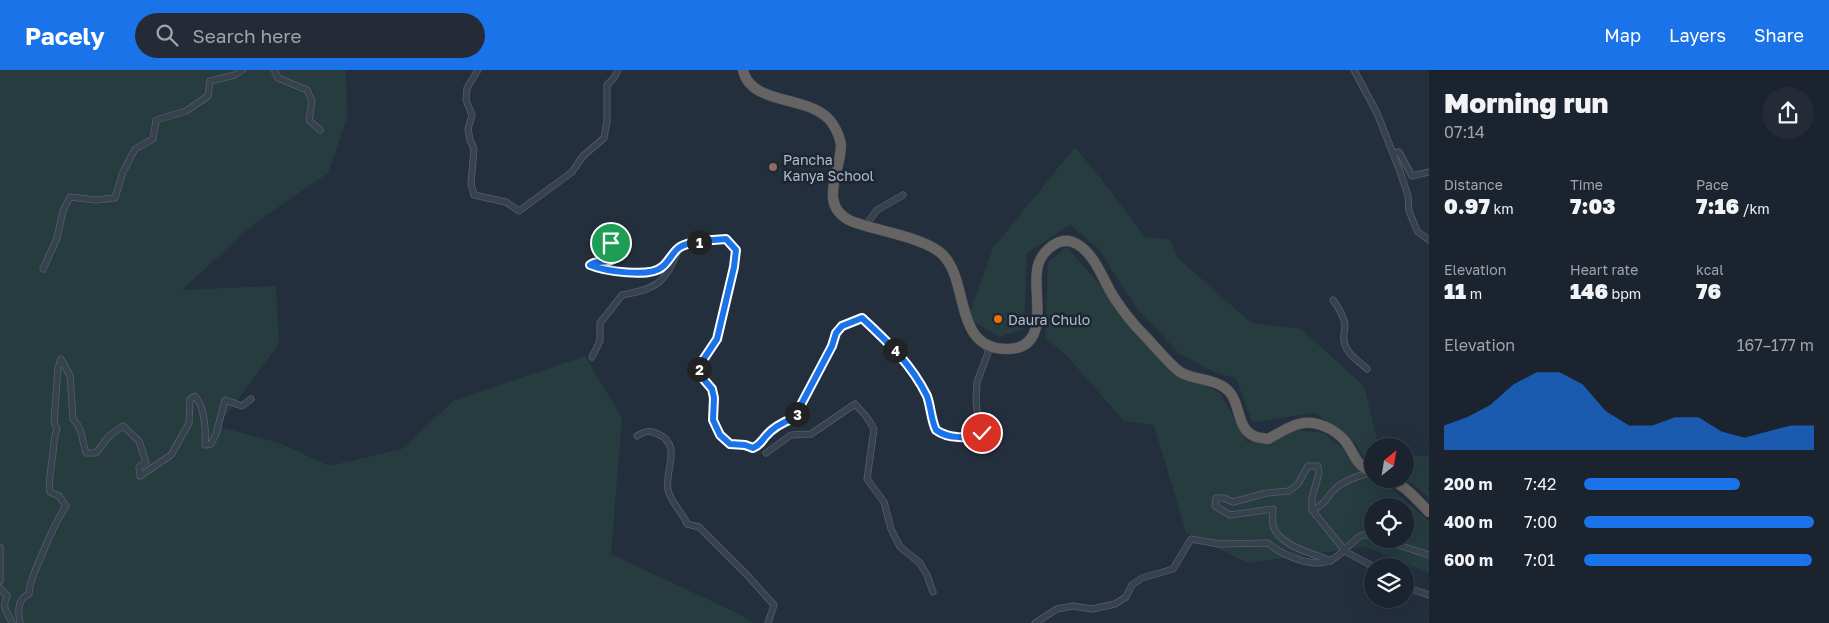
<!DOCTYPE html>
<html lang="en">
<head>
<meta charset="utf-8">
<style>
	:root { --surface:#1b232e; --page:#242b36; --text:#f1f3f6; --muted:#a0a4aa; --line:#39404a; --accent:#1a73e8 }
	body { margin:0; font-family:"Golos Text",sans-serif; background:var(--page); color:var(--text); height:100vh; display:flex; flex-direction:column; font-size:19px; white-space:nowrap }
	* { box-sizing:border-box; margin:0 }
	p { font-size:16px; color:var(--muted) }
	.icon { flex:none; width:28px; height:28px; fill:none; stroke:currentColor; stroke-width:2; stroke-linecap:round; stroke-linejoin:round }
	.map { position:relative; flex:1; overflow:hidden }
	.sheet { display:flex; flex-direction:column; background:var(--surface); width:400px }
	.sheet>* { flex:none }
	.needle { width:32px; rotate:30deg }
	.buttons { position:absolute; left:1364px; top:368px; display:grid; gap:10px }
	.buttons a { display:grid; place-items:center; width:50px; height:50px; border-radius:50%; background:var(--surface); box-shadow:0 5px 20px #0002,0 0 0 1px var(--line); font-size:25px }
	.pin { position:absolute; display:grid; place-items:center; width:42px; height:42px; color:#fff; margin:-21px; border:2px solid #fff; border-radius:50%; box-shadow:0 1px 5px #0007 }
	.km { position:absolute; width:25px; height:25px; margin:-12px; border-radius:50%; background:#222; color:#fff; font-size:14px; line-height:25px; text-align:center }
	.round { display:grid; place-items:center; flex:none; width:52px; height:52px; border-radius:26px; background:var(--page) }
	.headline { display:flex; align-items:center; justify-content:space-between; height:85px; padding:0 15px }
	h1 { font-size:28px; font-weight:800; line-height:38px }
	.figures { display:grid; grid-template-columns:repeat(3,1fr); gap:8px; height:85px; padding:5px 15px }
	.figures div { display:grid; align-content:center }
	.figures b { font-size:21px; font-weight:800 }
	.figures small { font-size:14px; font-weight:400 }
	.figures p { font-size:14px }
	.chart { height:140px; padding:10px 15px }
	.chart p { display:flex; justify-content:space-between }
	.chart svg { width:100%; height:90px; margin-top:5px; fill:var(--accent); opacity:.7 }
	ul { padding:0 15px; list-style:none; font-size:16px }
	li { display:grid; grid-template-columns:80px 60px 1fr; align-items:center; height:38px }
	li i { height:12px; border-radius:6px; background:var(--accent) }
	header { display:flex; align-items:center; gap:30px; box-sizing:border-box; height:70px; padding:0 25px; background:var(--accent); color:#fff }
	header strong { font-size:24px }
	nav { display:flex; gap:28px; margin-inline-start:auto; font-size:18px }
	.search { width:350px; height:45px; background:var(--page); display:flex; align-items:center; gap:12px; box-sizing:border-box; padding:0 18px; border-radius:28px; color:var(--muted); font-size:19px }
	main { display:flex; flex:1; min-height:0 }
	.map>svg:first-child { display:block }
	.green { fill:#263c3f; fill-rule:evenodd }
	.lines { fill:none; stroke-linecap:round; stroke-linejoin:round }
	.minor-casing { stroke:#565f6c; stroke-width:7 }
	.trunk-casing { stroke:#434c59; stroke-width:11 }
	.minor { stroke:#38414e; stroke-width:5.5 }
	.trunk { stroke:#656462; stroke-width:10 }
	.route-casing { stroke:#fff; stroke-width:10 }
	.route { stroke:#1a73e8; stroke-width:6 }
	.education-dot { fill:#8d6e63; stroke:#1d2633; stroke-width:2 }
	.food-dot { fill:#e8710a; stroke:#1d2633; stroke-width:2 }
	.labels { text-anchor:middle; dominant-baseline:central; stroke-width:5; stroke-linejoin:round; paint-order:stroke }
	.poi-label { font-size:14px; fill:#b4bcc9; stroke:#1d2633; text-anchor:start }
</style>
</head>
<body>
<header>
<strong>Pacely</strong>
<div class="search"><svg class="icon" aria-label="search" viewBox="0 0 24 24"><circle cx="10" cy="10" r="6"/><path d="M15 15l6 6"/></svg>Search here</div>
<nav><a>Map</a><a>Layers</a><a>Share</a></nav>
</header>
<main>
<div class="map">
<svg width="1429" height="553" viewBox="0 0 1429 553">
	<rect width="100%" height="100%" fill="#242f3e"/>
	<g class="green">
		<path d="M0,0h346l1,48 -19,55 -73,50 -73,67 94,-4 3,58 -61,82 64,18 47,22 73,-17 51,-48 132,-45 37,62 -11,136 128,60 15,9h-754z"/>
		<path d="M1075,77l35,43 35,47 25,3 8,18 73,65 50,6 63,57 13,53 12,7h-17v17l-7,-4 -10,-16 -40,-30 -63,9 -16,-44 -20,-5 -36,-19 -43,-45 -39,-61 -28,-23 -43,28 -3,76 -25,8 -31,-19 25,-70z"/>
		<path d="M1067,177l107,123 46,23 27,49 51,-12 26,3 48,40v6h8l49,42v52l-63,-26 -118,16 -62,-30 -32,-108 -30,-4 -59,-67 -20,-16 3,-76zM1372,436h33v33h-33z"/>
		<path d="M1405,386h24v29l-2,4 2,1v8l-16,-14 -9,-5z"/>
	</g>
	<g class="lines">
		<defs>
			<g id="minor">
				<path d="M274,0l4,8 29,12 5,11 -3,19 11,10"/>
				<path d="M478,0l-11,18 -1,12 6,15 -4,14 2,11 4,9 -3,35 3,11 32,7 13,9 53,-39 11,-16 21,-18 3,-17v-36l7,-7 4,-8"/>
				<path d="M1354,0l23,43 24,61 7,22 1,15 7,17 2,4 11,8"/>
				<path d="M1393,83l6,-1 13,24 17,-4"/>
				<path d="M865,156l12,-16 26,-15"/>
				<path d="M604,157c4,9 12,20 13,30 -10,8 -20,2 -27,8 15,6 57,12 71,4 5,-3 10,-11 13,-16"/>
				<path d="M43,199l14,-31 6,-27 7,-14 26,3 19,-2 8,-26 12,-23 18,-10 3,-19 30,-9 22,-15 2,-15 25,-6 7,-5"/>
				<path d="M1333,230c5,7 11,16 12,25 0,5 -2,11 -1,16 2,13 15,20 23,28"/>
				<path d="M592,287l8,-16v-18l22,-28c37,-7 43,-12 57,-47l12,-5 35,-4 10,10 -2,18 -17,72 -18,28 1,8 12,14 2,9 -1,22 7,15 10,9 23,4 6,-2 8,-11 14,-13 13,-4 38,-72 4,-13 6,-7 20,-8c25,24 50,47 65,78 4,11 4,24 9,34 12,8 42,12 50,-3l-8,-9 -2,-18 1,-18 11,-29 -2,-8"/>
				<path d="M637,366c8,-5 12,-6 21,-2 25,11 6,38 10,56 3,13 14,21 19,34l12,3 48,48 27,30 -6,18"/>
				<path d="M766,383l25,-18 20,-1 44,-30 11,12 8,13 -7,50 17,23 7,27 9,18 20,16 7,12 6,17"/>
				<path d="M1312,440c15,-6 13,-12 24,-22 8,-7 19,-11 30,-14l2,-4"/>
				<path d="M1382,469l22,8 25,8"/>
				<path d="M0,477v34"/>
				<path d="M1331,491c-17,-7 -54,-16 -58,-36 -1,-5 0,-11 0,-16l-43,6 -15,-9 1,-8h8l9,4 34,-9 22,-2 9,-7 10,-18h10l1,7 -7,25v12l34,42 23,12 3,5"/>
				<path d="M1405,517l24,8"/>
				<path d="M0,518l7,8c-6,14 1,15 5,27"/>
				<path d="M20,553c-2,-11 -3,-24 9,-29 0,-9 3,-15 6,-23 10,-23 17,-44 31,-65l-7,-10 -9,-4c-2,-11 1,-21 2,-32 2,-11 1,-21 5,-31l-3,-7 4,-54 3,-9 9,17 3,43c10,10 9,22 13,34h10l13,-17 14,-10 16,15 7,21 -7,5 1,9 31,-21 18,-32 1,-24 5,-3c10,11 11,35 10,49l6,-1 5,-10 9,-34 17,6 9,-7"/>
				<path d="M1035,553l22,-14 16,-3 19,3 23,-5 11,-7 6,-12 10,-7 31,-9 18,-30 28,5 49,-1c13,12 46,26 63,17 13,-6 20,-19 31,-25h10"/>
			</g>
			<g id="trunk">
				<path d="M743,0c8,37 69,24 89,53 4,6 8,15 9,22 0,27 -24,60 10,76 25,10 74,16 92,34 27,28 10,95 65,94 43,-1 25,-53 29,-78 1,-11 8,-21 18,-27 7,-4 15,-4 22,0 19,11 26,37 38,55 8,12 17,24 28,35 9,9 28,32 37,38 15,9 40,6 51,22 9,12 7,36 23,42 4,2 10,2 14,3 20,-11 35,-23 58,-12 7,3 14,8 19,14 11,14 9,23 27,31"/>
				<path d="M1389,409c16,6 28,21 40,33"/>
			</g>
		</defs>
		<use href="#minor" class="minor-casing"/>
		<use href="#trunk" class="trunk-casing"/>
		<use href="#minor" class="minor"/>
		<use href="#trunk" class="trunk"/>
	</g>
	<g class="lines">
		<defs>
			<path id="route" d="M611,173l5,8 1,6c-10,8 -20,2 -27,8 14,6 60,13 72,2 7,-5 11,-16 18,-20 13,-7 32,-7 46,-8l10,11 -2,17 -17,72 -18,27 1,9 12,14 2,9 -1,22 7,15 10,9 15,1 8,3c7,-3 8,-6 12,-11 8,-10 18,-15 29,-19l38,-72 4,-13 6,-7 20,-8c25,23 50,47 65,78 4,11 4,24 9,34 12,9 33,9 46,3"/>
		</defs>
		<use href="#route" class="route-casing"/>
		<use href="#route" class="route"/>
	</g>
	<circle class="education-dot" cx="773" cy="97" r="5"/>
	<circle class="food-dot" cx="998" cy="249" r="5"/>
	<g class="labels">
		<g class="poi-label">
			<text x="783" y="89">Pancha<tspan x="783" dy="16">Kanya School</tspan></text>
			<text x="1008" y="249">Daura Chulo</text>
		</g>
	</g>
</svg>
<div class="buttons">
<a><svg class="needle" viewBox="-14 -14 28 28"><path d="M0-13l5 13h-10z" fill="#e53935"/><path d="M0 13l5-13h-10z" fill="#a0a4aa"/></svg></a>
<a><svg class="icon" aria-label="locate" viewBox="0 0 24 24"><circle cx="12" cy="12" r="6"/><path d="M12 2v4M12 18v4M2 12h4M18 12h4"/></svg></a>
<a><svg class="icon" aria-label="layers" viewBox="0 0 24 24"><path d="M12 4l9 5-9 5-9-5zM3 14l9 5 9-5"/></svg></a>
</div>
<div class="pin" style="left:611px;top:173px;background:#1e9e55"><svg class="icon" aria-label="arrive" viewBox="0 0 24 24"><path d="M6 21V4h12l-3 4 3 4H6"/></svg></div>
<div class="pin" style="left:982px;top:363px;background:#d93025"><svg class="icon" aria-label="check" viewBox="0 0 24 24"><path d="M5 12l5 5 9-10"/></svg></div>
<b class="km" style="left:699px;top:172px">1</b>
<b class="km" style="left:699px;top:299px">2</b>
<b class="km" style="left:797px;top:344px">3</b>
<b class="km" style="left:895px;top:280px">4</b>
</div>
<section class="sheet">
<div class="headline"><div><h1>Morning run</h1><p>07:14</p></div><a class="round"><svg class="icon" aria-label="share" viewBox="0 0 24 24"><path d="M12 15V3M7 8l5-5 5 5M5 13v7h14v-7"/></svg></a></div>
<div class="figures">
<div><p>Distance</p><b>0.97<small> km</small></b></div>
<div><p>Time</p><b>7:03</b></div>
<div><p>Pace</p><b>7:16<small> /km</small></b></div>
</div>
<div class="figures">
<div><p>Elevation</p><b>11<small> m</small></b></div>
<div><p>Heart rate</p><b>146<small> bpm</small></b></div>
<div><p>kcal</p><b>76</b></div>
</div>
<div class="chart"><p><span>Elevation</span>167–177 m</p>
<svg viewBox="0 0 160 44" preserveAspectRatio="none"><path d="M0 44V32L10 28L20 22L30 12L40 6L50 6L60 12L70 25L80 32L90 32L100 28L110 28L120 35L130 38L140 35L150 32L160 32V44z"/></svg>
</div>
<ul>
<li><b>200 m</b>7:42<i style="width:68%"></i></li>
<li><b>400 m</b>7:00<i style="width:100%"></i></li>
<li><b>600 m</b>7:01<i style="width:99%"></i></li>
</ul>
</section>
</main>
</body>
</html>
